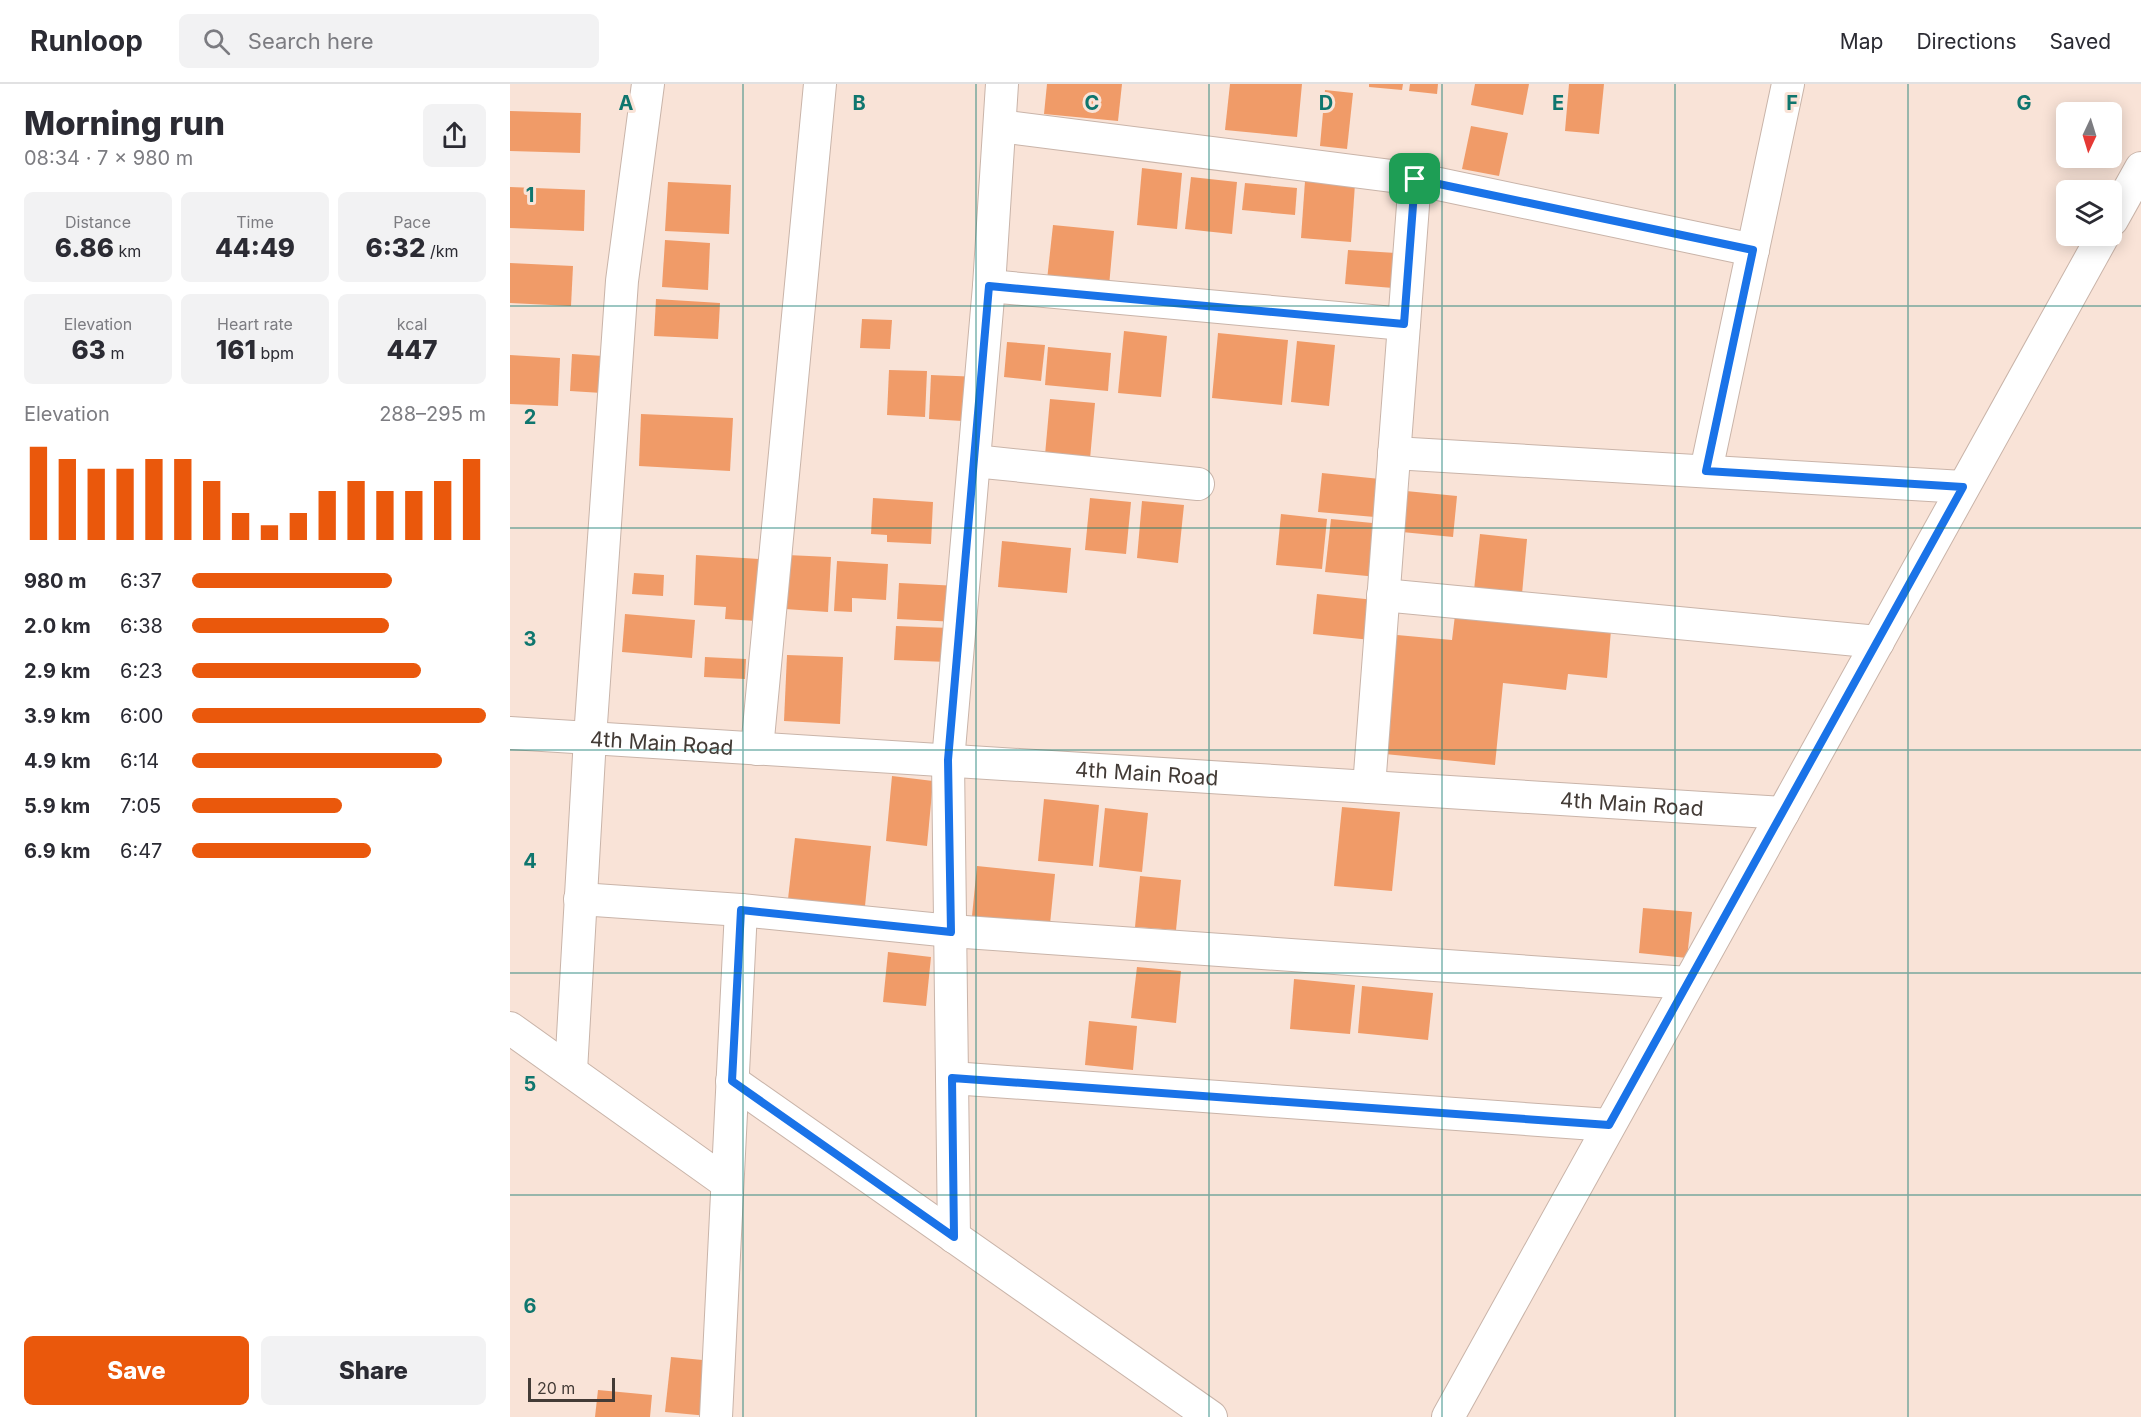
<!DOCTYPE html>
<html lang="en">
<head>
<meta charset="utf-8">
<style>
	:root { --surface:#fff; --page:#f2f2f3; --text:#2b2b33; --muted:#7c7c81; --line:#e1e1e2; --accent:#ea580c }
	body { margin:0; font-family:Inter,sans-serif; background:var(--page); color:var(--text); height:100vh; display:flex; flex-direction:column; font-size:22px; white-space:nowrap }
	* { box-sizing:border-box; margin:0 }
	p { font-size:20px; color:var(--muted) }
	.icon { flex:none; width:33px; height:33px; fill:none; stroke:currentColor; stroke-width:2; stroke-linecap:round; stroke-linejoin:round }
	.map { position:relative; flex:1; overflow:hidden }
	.details { display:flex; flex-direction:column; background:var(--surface); width:510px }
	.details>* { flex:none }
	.needle { width:39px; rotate:184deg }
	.tools { position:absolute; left:1546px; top:18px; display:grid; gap:12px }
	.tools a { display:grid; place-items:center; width:66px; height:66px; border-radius:9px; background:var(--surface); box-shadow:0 3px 15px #0003; font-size:30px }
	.scale { position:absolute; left:18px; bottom:15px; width:87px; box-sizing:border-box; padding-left:6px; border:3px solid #433b36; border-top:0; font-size:16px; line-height:21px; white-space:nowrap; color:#433b36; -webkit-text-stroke:4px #f9e3d7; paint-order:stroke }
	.pin { position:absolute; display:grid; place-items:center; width:51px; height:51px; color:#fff; margin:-26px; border-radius:12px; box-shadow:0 3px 9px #0006 }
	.round { display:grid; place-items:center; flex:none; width:63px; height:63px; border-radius:9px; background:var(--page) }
	.head { display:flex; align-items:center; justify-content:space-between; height:102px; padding:0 24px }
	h1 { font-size:33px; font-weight:800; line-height:45px }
	.figures { display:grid; grid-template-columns:repeat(3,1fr); gap:9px; height:102px; padding:6px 24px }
	.figures div { display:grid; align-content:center; border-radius:9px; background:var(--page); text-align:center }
	.figures b { font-size:26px; font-weight:800 }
	.figures small { font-size:16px; font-weight:400 }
	.figures p { font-size:16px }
	.chart { height:168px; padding:12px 24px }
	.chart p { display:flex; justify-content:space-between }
	.chart svg { width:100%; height:108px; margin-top:6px; stroke:var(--accent); stroke-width:6 }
	.primary-button { display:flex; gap:12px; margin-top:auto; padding:12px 24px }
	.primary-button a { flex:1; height:69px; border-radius:9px; background:var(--accent); color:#fff; font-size:24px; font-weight:800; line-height:69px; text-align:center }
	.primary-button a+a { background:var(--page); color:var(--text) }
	ul { padding:0 24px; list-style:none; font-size:20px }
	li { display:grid; grid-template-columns:96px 72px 1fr; align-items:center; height:45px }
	li i { height:15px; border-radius:8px; background:var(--accent) }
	header { display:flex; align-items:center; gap:36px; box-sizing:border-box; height:84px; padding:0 30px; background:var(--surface); border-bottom:2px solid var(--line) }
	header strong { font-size:28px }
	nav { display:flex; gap:33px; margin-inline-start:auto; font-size:21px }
	.search { width:420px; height:54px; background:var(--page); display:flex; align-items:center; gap:15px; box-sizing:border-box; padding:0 21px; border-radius:9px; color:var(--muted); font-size:22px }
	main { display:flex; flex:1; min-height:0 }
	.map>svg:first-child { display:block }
	.building { fill:#f09b68 }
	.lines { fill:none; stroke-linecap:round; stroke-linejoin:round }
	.minor-casing { stroke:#c9b4a9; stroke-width:34 }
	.minor { stroke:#fff; stroke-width:32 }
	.route-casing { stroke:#fff; stroke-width:12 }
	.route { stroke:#1a73e8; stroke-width:8 }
	.grid { fill:none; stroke:#0f766e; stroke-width:1.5; stroke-opacity:0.55 }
	.labels { text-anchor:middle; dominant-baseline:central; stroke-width:6; stroke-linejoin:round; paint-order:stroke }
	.street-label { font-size:21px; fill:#433b36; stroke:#f9e3d7 }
	.grid-label { font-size:20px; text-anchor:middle; font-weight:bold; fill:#0f766e; stroke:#f9e3d7; stroke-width:6; stroke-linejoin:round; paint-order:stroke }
</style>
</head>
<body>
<header>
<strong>Runloop</strong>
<div class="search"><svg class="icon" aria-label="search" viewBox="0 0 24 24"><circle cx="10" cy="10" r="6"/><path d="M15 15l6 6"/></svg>Search here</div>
<nav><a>Map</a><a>Directions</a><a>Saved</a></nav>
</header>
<main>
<section class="details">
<div class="head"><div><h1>Morning run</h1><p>08:34 · 7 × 980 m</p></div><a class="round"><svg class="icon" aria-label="share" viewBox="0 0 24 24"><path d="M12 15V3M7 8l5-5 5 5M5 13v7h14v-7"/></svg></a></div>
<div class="figures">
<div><p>Distance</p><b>6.86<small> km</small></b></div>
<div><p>Time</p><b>44:49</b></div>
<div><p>Pace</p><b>6:32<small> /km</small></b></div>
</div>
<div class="figures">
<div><p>Elevation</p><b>63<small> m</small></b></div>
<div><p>Heart rate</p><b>161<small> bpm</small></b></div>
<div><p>kcal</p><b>447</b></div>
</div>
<div class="chart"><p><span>Elevation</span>288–295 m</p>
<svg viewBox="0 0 160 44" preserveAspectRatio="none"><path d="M5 44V6M15 44V11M25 44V15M35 44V15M45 44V11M55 44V11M65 44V20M75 44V33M85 44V38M95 44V33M105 44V24M115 44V20M125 44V24M135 44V24M145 44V20M155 44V11"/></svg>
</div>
<ul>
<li><b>980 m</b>6:37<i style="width:68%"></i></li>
<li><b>2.0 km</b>6:38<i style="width:67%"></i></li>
<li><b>2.9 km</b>6:23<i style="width:78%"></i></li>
<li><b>3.9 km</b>6:00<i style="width:100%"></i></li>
<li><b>4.9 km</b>6:14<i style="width:85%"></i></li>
<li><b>5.9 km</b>7:05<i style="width:51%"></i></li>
<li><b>6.9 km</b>6:47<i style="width:61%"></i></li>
</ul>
<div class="primary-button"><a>Save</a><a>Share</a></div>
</section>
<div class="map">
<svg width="1631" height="1333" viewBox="0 0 1631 1333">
	<rect width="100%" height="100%" fill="#f9e3d7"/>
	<g class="building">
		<path d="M537,0h75l-4,37 -74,-7z"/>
		<path d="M720,0h72l-5,53 -72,-7z"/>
		<path d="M859,0h34l-1,6 -33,-3z"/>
		<path d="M900,0h28l-1,10 -28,-3z"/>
		<path d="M965,0h54l-6,31 -52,-10z"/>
		<path d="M1059,0h35l-5,50 -34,-3z"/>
		<path d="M815,6l28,3 -6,56 -27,-3z"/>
		<path d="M0,27l71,2 -1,40 -70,-2z"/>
		<path d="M961,42l37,7 -9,43 -37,-7z"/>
		<path d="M632,84l40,5 -5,56 -40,-4z"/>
		<path d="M681,93l46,5 -5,52 -47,-5z"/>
		<path d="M795,97l50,3 -4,58 -50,-4z"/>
		<path d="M158,98l63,3 -2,49 -64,-3z"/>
		<path d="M735,99l52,5 -2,27 -53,-5z"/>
		<path d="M0,103l75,3 -1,41 -74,-3z"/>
		<path d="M543,141l61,6 -5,55 -62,-6z"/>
		<path d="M155,156l45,3 -2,47 -46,-3z"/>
		<path d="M838,166l48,3 -3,35 -48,-4z"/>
		<path d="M0,179l63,3 -2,40 -61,-3z"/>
		<path d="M146,215l64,4 -2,36 -64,-3z"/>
		<path d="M352,235l30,1 -2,29 -30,-1z"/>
		<path d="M614,247l43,5 -6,61 -43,-4z"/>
		<path d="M708,249l70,7 -6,65 -70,-7z"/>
		<path d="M787,257l38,4 -6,61 -38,-4z"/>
		<path d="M497,258l38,3 -4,36 -37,-4z"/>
		<path d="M538,263l63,6 -3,38 -63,-6z"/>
		<path d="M62,270l47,3 -1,37 -48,-3z"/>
		<path d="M0,271l50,3 -2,48 -48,-2z"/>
		<path d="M379,286l38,1 -2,46 -38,-2z"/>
		<path d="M421,291l50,2 -2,45 -50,-3z"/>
		<path d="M540,315l45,4 -5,56 -45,-4z"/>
		<path d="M131,330l92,4 -3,53 -91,-5z"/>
		<path d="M812,389l68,7 -4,38 -68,-6z"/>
		<path d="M896,407l51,5 -4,41 -51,-5z"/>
		<path d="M363,414l60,4 -2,42 -44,-2v-7l-16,-1z"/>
		<path d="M580,414l41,4 -5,52 -41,-4z"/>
		<path d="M632,417l42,4 -6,58 -41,-5z"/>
		<path d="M771,430l46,5 -5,50 -46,-4z"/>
		<path d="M821,435l52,5 -5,53 -53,-5z"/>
		<path d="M970,450l47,5 -5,55 -48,-4z"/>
		<path d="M492,457l69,7 -4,45 -69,-6z"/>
		<path d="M186,471l63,4 -3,62 -31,-2 1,-12 -32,-2z"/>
		<path d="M277,471l44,2 -3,55 -43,-3z"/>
		<path d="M327,477l51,3 -2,36 -34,-2v14l-18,-1z"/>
		<path d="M124,489l30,2 -1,21 -31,-2z"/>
		<path d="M389,499l60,3 -2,36 -60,-3z"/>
		<path d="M807,510l58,6 -4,40 -58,-6z"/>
		<path d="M115,530l70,6 -3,38 -70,-6z"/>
		<path d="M945,531l156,15 -4,48 -39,-4 -2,16 -63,-7 -8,82 -110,-11 12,-119 55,5z"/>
		<path d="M386,542l54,2 -2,34 -54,-2z"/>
		<path d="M277,571l56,2 -3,67 -56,-3z"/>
		<path d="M195,573l41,2 -1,20 -41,-2z"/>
		<path d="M382,692l41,5 -6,65 -41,-5z"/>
		<path d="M534,715l55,6 -6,61 -55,-5z"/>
		<path d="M832,723l58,5 -8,79 -58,-5z"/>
		<path d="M595,724l43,5 -6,59 -43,-5z"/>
		<path d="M285,754l76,8 -6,60 -77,-7z"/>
		<path d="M467,782l78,8 -5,50 -78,-8z"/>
		<path d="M630,792l41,4 -5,50 -41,-3z"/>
		<path d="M1133,824l49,4 -5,46 -48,-5z"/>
		<path d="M378,868l43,5 -5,49 -43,-4z"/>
		<path d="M627,883l44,4 -5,52 -45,-5z"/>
		<path d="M784,895l61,6 -5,49 -60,-5z"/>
		<path d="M852,902l71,7 -5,47 -70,-7z"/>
		<path d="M579,937l48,5 -4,44 -48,-5z"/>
		<path d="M161,1273l53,5 -5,55 -54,-5z"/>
		<path d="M88,1306l54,5 -2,22h-55z"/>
	</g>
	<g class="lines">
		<defs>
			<g id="minor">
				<path d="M490,42l415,53 338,71"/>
				<path d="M1602,136l29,-52"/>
				<path d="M479,202l415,38"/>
				<path d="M884,369l569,34"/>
				<path d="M464,377l224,23"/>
				<path d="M1196,387l82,-387"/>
				<path d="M873,511l495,47"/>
				<path id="s1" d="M0,649l1273,80"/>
				<path d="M247,665l63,-665"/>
				<path d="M859,703l46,-608"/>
				<path d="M70,815l161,11 210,21 737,52"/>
				<path d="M0,944l217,155"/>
				<path d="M61,987l19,-333 32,-457 26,-197"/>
				<path d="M442,994l657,47"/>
				<path d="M222,997l479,336"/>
				<path d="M444,1153l-6,-476 41,-475 13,-202"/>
				<path d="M206,1333l25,-507"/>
				<path d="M938,1333l655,-1181"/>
			</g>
		</defs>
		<use href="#minor" class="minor-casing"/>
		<use href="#minor" class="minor"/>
	</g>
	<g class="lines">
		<defs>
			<path id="route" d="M905,95l338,71 -47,221 257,16 -354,638 -657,-47 2,159 -222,-156 9,-171 210,22 -3,-172 41,-474 415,38z"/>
		</defs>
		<use href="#route" class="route-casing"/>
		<use href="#route" class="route"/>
	</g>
	<path class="grid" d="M233,0v1333M466,0v1333M699,0v1333M932,0v1333M1165,0v1333M1398,0v1333M0,222h1631M0,444h1631M0,666h1631M0,889h1631M0,1111h1631"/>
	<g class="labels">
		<g class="street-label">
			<text stroke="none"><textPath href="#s1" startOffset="152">4th Main Road</textPath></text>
			<text stroke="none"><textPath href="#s1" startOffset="638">4th Main Road</textPath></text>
			<text stroke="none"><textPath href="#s1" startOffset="1124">4th Main Road</textPath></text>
		</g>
	</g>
	<g class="grid-label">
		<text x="116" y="26">A</text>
		<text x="349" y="26">B</text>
		<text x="582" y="26">C</text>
		<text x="816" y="26">D</text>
		<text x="1048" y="26">E</text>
		<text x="1282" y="26">F</text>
		<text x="1514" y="26">G</text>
		<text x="20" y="118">1</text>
		<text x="20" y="340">2</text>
		<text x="20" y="562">3</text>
		<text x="20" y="784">4</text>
		<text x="20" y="1007">5</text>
		<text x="20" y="1229">6</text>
	</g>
</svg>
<div class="tools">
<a><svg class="needle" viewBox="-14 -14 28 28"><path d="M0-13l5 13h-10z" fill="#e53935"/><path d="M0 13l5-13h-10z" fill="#7c7c81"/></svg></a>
<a><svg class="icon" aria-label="layers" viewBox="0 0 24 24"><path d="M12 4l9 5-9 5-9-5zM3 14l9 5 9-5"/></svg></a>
</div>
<div class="scale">20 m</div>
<div class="pin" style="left:905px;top:95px;background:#1e9e55"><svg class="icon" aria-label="arrive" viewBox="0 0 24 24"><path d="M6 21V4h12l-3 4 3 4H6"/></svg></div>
</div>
</main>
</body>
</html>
